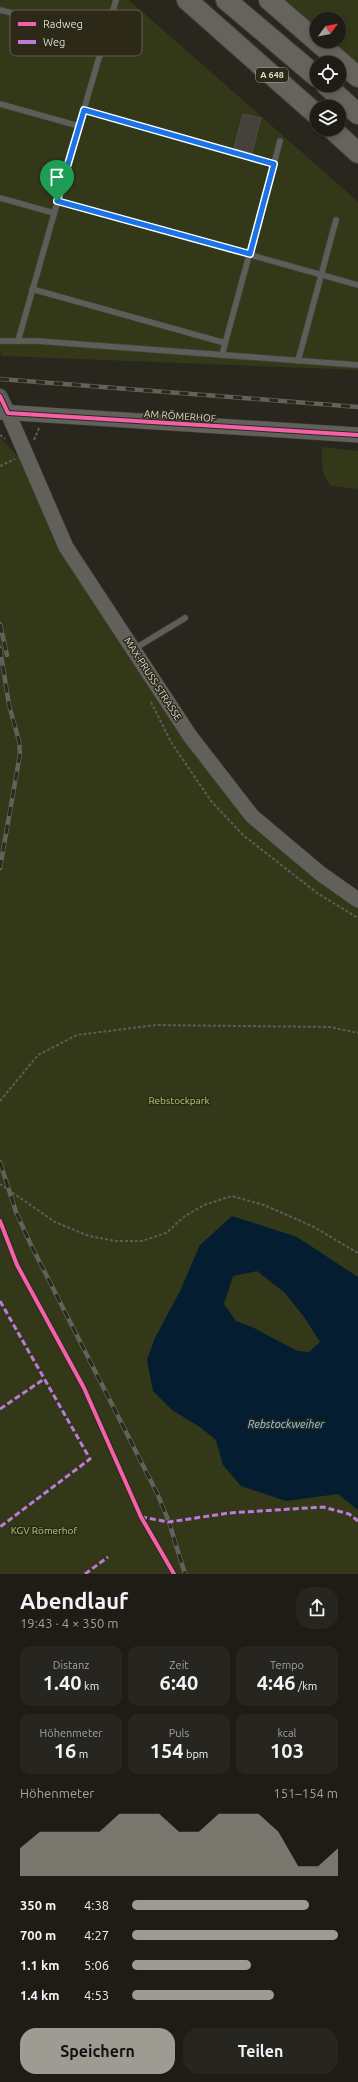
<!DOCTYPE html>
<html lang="de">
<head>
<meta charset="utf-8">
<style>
	:root { --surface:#1f1c16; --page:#27251f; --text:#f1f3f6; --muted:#a1a1a1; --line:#3c3a35; --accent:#9e9c92 }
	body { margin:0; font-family:Ubuntu,sans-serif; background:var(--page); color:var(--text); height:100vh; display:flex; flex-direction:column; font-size:15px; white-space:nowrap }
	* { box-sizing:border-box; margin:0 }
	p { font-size:13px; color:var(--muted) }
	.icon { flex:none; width:22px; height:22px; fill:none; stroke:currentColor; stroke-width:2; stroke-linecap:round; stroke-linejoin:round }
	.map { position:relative; height:1574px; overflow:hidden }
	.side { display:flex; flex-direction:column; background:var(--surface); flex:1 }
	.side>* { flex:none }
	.needle { width:26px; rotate:58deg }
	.tools { position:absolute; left:310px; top:12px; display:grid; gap:8px }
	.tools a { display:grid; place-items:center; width:36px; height:36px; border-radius:50%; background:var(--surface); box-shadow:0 2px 6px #0003,0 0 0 1px var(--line); font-size:20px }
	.pin { position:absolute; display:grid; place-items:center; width:34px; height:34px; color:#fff; margin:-41px -17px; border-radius:50% 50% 50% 0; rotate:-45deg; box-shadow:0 0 4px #0007 }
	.pin .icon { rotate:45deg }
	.round { display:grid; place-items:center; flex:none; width:42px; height:42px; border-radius:16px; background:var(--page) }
	.summary { display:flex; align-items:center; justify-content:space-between; height:68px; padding:0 20px }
	h1 { font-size:22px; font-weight:700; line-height:30px }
	.stats { display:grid; grid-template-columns:repeat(3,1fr); gap:6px; height:68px; padding:4px 20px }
	.stats div { display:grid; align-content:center; border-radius:10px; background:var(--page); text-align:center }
	.stats b { font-size:20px; font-weight:700 }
	.stats small { font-size:11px; font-weight:400 }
	.stats p { font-size:11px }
	.chart { height:112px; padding:8px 20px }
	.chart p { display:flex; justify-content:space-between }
	.chart svg { width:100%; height:72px; margin-top:4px; fill:var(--accent); opacity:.7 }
	.cta { display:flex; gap:8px; margin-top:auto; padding:8px 20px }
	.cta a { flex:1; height:46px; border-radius:16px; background:var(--accent); color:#111; font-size:16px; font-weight:700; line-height:46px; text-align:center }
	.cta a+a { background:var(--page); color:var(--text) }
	ul { padding:0 20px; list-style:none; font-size:13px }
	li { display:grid; grid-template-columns:64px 48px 1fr; align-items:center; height:30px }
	li i { height:10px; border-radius:5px; background:var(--accent) }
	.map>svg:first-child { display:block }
	.green { fill:#323818 }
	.water { fill:#051d30; fill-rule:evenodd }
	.building { fill:#46413d; stroke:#514c47 }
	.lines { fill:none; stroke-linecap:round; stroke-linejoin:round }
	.service-casing { stroke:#45423b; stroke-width:7 }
	.tertiary-casing { stroke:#45423b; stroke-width:16 }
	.secondary-casing { stroke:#45423b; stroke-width:16 }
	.motorway-casing { stroke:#45423b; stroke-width:22 }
	.path { stroke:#5e5c59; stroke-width:2; stroke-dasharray:3 2; stroke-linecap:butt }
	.service { stroke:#5f5d5a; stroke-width:5.5 }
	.tertiary { stroke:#5f5d5a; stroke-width:14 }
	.secondary { stroke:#62605b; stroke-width:15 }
	.motorway { stroke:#66635e; stroke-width:20 }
	.rail-casing { stroke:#62615b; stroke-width:4.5 }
	.rail { stroke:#2d2919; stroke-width:3; stroke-dasharray:9; stroke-linecap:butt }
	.quiet { stroke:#bd7bd9; stroke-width:3; stroke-dasharray:6 3; stroke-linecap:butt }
	.cycleway-casing { stroke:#2d2919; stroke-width:6 }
	.cycleway { stroke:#f560ab; stroke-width:4 }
	.route-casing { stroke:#fff; stroke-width:8 }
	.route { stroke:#1a73e8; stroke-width:5 }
	.labels { text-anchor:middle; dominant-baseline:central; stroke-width:3; stroke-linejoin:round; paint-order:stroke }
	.shield { fill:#2d2919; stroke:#a8a69a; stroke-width:1 }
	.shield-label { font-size:9px; font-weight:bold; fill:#dddbd1 }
	.street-label { font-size:10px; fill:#dddbd1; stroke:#2d2919 }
	.park-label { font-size:10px; fill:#b3ca6d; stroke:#2d2919 }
	.water-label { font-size:11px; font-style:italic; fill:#8dc8fd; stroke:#2d2919 }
	.key { fill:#2d2919; stroke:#625e50; stroke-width:1 }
	.key-label { font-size:11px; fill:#dddbd1 }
</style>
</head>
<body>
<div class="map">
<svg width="358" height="1574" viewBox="0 0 358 1574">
	<rect width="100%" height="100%" fill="#29261e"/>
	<g class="green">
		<path d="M0,0h129l226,199 3,3v168l-356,-14 -2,-4z"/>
		<path d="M286,0h72v63l-25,-22h6v-22h-22v8z"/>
		<path d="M0,438l23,23 47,105 176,252 58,52 54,35v669h-358z"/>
		<path d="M322,447l36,4v38l-27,-3c-10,-12 -10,-24 -9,-39z"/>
	</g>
	<path class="water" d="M232,1216l65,21 61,40v233l-20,-16 -52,7 -45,-15 -18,-21 -7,-25 -16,-13 -28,-17 -19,-19 -6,-31 8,-22 26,-49 19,-44zM257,1271l28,22 19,24 16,25 -11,10 -12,-1 -43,-23 -18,-7 -12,-17 9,-28z"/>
	<path class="building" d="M243,114l18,4 -9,35 -18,-5z"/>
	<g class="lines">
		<defs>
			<g id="service">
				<path d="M0,10l105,28"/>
				<path d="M0,104l79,22 -61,215"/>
				<path d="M84,110l190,54"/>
				<path d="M79,126l37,-126"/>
				<path d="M0,198l54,15"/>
				<path d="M57,201l301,84"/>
				<path d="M32,289l193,54"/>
				<path d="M0,341h37l321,24"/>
				<path d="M222,355l58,-214"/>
				<path d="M298,361l38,-141"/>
				<path d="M134,649l51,-31"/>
			</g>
			<path id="tertiary" d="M0,396l8,17"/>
			<g id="secondary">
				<path d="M0,412l358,23"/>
				<path d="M8,413l58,134 124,189 62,80 69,58 37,26"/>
			</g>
			<g id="motorway">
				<path d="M187,0l130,115"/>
				<path d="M226,0l91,77"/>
				<path d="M269,0l89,77"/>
				<path d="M326,85l32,29"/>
				<path d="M332,129l26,24"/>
			</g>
		</defs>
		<use href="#service" class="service-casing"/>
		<use href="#tertiary" class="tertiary-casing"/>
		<use href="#secondary" class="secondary-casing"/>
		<use href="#motorway" class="motorway-casing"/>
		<g class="path">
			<path d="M0,435l5,4"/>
			<path d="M34,440l5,-12"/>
			<path d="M0,466l15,-7"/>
			<path d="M151,702l20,40 40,59 32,34 74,58 41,25"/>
			<path d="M0,1101l38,-46 39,-20 79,-10 174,2 28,6"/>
			<path d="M0,1184l55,38 34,14 27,5h26l24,-8 19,-17 19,-11 28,-9 32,9 48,21 46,27"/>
		</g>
		<use href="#service" class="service"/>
		<use href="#tertiary" class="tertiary"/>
		<use href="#secondary" class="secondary"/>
		<use href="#motorway" class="motorway"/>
		<defs>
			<g id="rail">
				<path d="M0,379l358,28"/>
				<path d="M0,624l7,31"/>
				<path d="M0,648l9,57 10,36 1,13 -20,114"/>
				<path d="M0,1162l16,50 15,33 126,248 12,29 16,52"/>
			</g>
		</defs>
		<use href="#rail" class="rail-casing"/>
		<use href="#rail" class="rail"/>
		<g class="quiet">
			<path d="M0,1301l90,158 -90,68"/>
			<path d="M0,1409l44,-30"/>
			<path d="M141,1517l28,5 60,-9 94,-6 26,7 9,7"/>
			<path d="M85,1574l23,-17"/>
		</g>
		<defs>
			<g id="cycleway">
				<path d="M0,396l8,17 350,22"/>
				<path d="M0,1221l17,44 67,123 57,129 33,57"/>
			</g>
		</defs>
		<use href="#cycleway" class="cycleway-casing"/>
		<use href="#cycleway" class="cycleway"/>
	</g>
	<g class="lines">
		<defs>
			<path id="route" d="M84,110l190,54 -24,90 -193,-53z"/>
		</defs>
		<use href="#route" class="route-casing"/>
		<use href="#route" class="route"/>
	</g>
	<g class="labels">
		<rect class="shield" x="256" y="68" width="32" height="14" rx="3"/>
		<g class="shield-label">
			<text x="272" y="75">A 648</text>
		</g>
		<g class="street-label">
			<text transform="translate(180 416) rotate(4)">AM RÖMERHOF</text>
			<text transform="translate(153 679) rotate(57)">MAX-PRUSS-STRASSE</text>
		</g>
		<g class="park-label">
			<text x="179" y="1100">Rebstockpark</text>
			<text x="44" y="1530">KGV Römerhof</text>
		</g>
		<g class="water-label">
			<text x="286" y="1424">Rebstockweiher</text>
		</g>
	</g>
	<rect x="10" y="10" width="132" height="46" rx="6" class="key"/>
	<rect x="18" y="22" width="18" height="4" fill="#f560ab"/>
	<rect x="18" y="40" width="18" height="4" fill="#bd7bd9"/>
	<g class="key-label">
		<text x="43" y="28">Radweg</text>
		<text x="43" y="46">Weg</text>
	</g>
</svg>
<div class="tools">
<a><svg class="needle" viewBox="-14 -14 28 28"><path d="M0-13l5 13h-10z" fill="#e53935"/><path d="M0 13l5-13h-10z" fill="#a1a1a1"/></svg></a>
<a><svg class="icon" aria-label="locate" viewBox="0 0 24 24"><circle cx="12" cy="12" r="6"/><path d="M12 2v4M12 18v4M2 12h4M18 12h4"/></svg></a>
<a><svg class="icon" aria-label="layers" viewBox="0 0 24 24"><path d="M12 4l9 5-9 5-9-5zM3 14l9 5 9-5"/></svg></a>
</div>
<div class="pin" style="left:57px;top:201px;background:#1e9e55"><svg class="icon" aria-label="arrive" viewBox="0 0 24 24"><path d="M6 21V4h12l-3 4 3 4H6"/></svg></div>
</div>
<section class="side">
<div class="summary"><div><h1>Abendlauf</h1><p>19:43 · 4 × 350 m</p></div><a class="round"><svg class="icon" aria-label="share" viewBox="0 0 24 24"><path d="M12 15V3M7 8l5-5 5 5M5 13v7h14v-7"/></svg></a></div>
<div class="stats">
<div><p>Distanz</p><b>1.40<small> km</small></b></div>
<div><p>Zeit</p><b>6:40</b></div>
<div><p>Tempo</p><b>4:46<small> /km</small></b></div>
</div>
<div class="stats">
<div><p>Höhenmeter</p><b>16<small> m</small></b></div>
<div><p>Puls</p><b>154<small> bpm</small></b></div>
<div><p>kcal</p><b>103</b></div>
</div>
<div class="chart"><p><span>Höhenmeter</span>151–154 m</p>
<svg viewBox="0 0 160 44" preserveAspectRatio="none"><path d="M0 44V27L10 17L20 17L30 17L40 17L50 6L60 6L70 6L80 17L90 17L100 6L110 6L120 6L130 17L140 38L150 38L160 27V44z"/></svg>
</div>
<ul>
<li><b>350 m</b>4:38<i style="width:86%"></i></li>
<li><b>700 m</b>4:27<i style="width:100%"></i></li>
<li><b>1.1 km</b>5:06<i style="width:58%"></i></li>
<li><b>1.4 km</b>4:53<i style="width:69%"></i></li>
</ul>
<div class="cta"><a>Speichern</a><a>Teilen</a></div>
</section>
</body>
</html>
